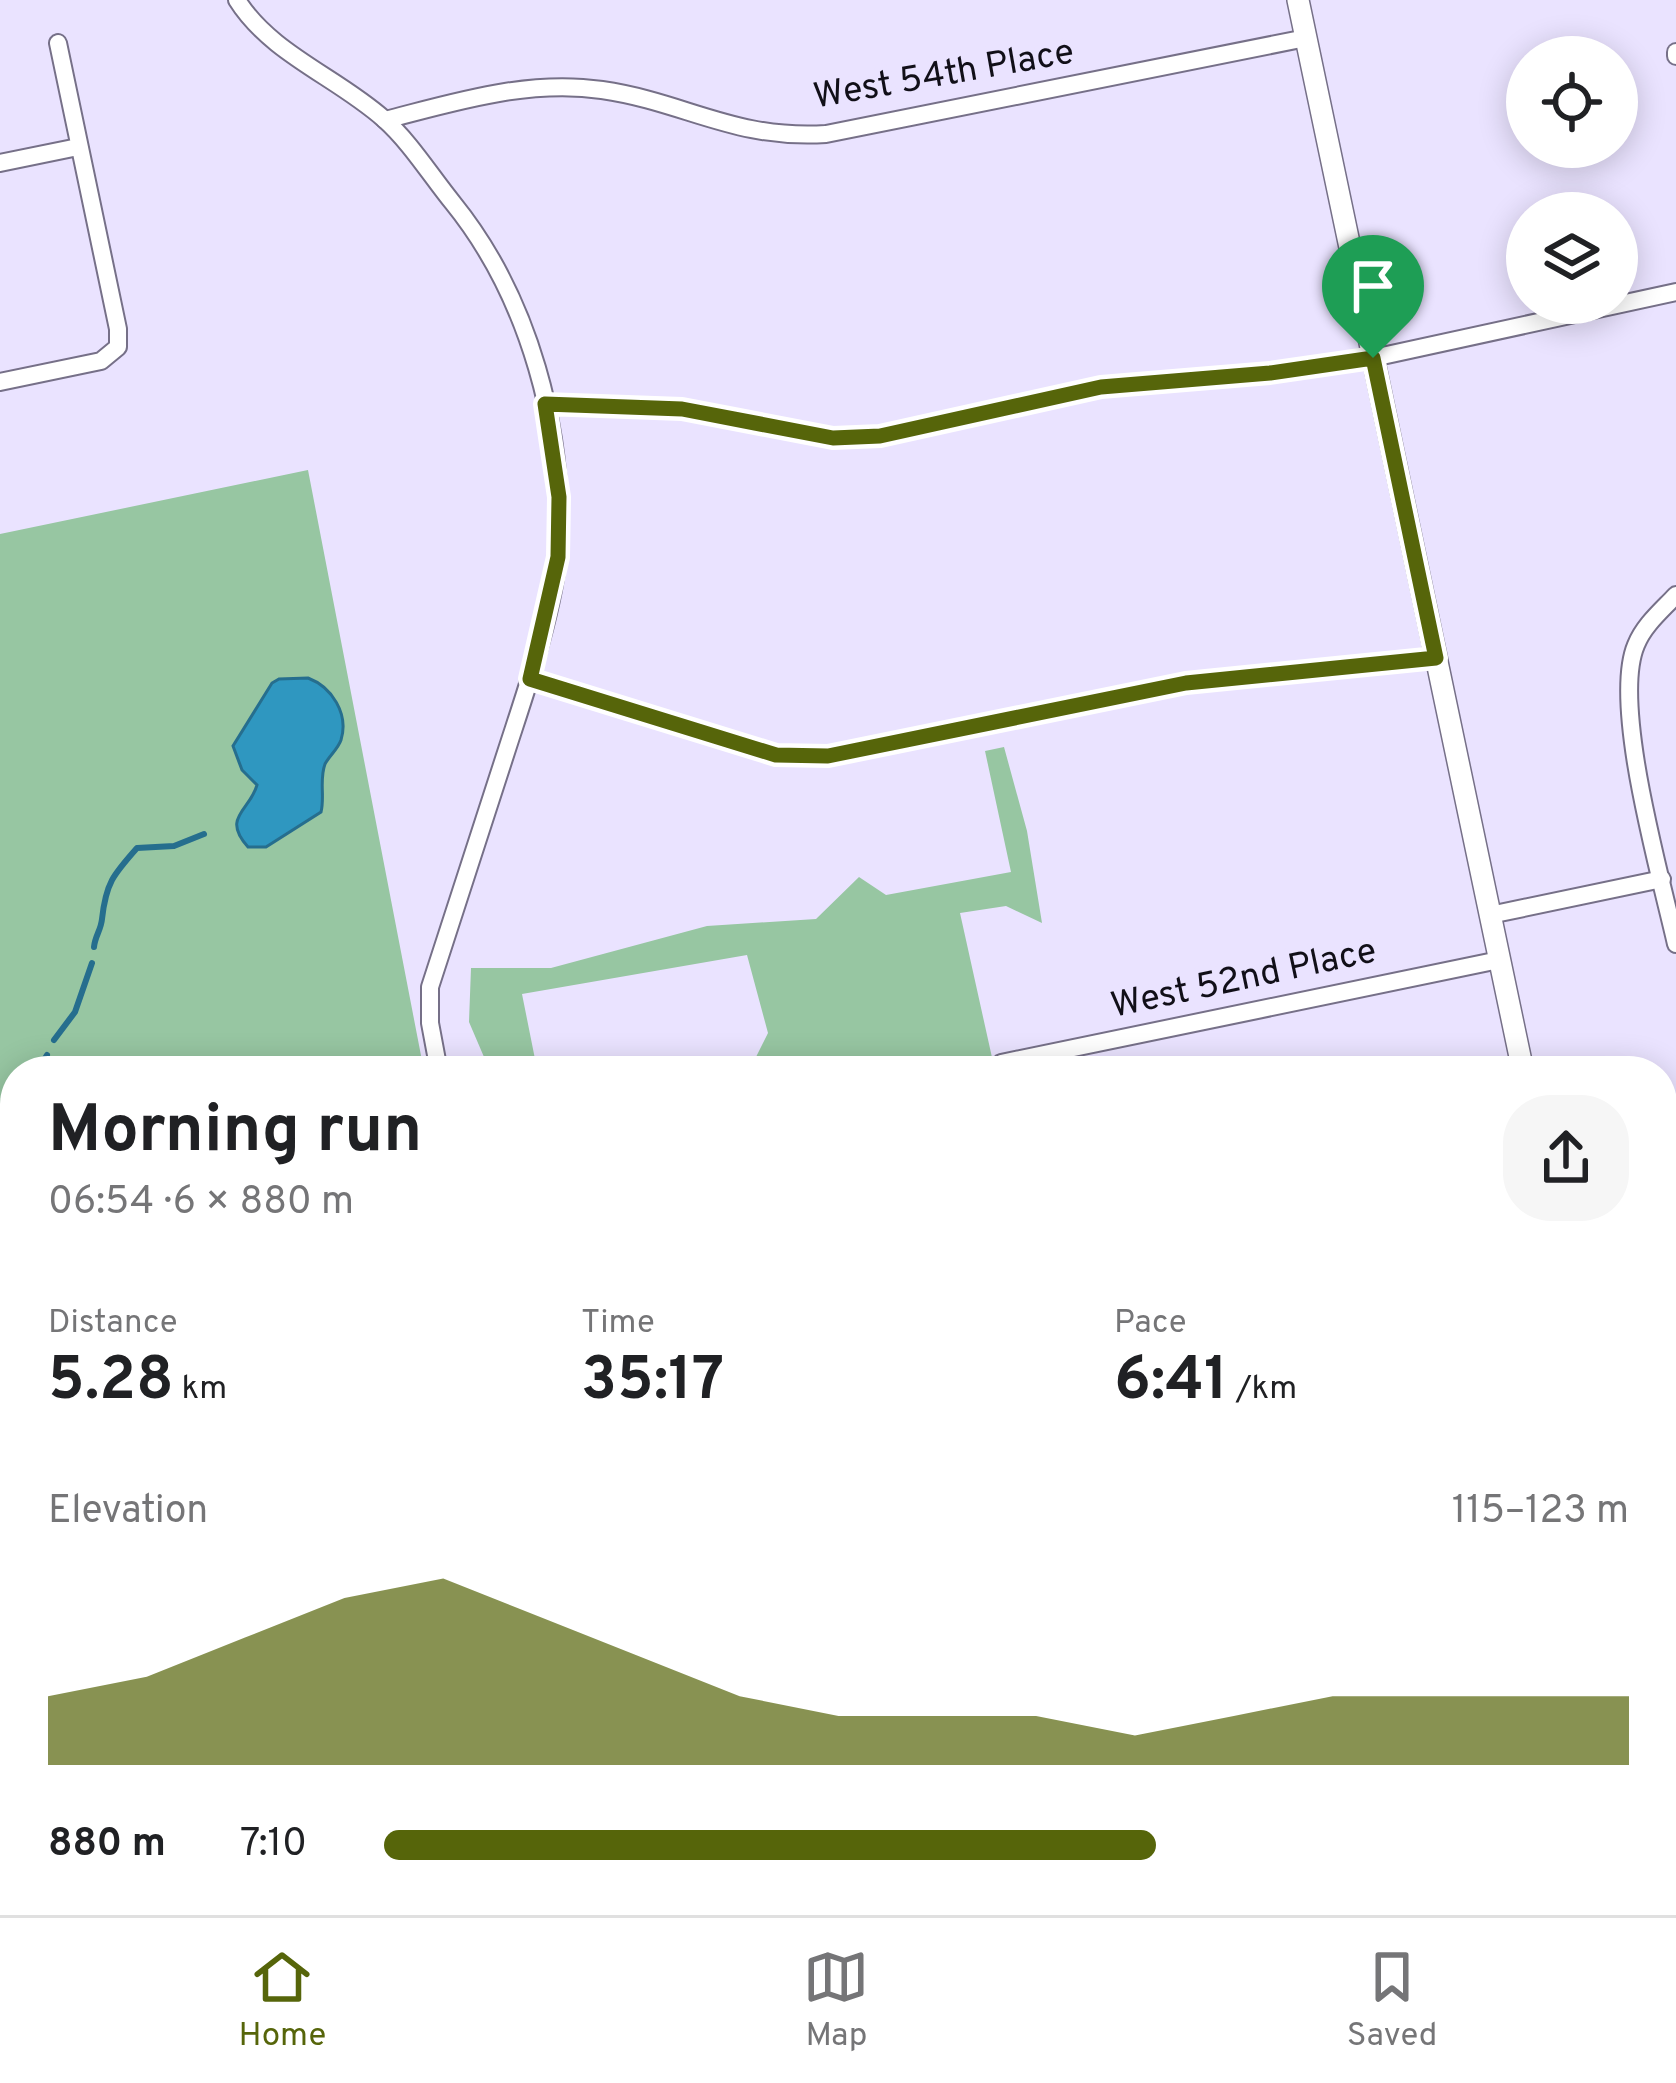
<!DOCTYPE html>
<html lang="en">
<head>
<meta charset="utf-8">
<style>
	:root { --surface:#fff; --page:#f6f6f6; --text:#202124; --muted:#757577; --line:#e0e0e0; --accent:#56650a }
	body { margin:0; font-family:Overpass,sans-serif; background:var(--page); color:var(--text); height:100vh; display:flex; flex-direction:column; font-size:45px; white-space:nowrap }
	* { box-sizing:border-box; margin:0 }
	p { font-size:39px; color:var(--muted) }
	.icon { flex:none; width:66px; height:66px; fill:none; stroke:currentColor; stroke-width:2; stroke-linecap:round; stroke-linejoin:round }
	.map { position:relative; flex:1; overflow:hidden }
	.sheet { position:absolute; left:0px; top:1056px; width:1677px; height:861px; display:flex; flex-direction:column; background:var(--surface); border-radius:48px 48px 0 0; box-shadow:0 6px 30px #0003 }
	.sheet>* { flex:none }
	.fabs { position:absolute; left:1506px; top:36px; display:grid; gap:24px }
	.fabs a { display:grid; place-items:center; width:132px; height:132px; border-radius:50%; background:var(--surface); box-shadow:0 6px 30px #0003; font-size:60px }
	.pin { position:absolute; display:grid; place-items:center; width:102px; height:102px; color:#fff; margin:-123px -51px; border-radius:50% 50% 50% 0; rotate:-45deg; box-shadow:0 0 12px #0007 }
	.pin .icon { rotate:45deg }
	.round { display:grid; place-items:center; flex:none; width:126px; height:126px; border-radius:48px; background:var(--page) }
	.headline { display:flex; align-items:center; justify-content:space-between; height:204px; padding:0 48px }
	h1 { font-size:66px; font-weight:700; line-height:90px }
	.stats { display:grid; grid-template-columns:repeat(3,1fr); gap:18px; height:204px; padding:12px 48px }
	.stats div { display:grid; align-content:center }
	.stats b { font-size:60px; font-weight:700 }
	.stats small { font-size:33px; font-weight:400 }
	.stats p { font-size:33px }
	.chart { height:336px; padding:24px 48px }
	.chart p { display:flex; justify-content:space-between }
	.chart svg { width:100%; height:216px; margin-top:12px; fill:var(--accent); opacity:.7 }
	ul { padding:0 48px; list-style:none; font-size:39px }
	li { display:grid; grid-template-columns:192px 144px 1fr; align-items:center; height:90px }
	li i { height:30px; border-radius:15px; background:var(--accent) }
	.tab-bar { display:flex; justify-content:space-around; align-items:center; height:168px; border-top:3px solid var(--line); background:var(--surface); font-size:33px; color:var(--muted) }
	.tab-bar a { display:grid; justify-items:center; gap:6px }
	.tab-bar .current { color:var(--accent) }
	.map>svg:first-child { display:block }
	.built { fill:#e1d8fb }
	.green { fill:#97c6a2 }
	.water { fill:#2f97c0; stroke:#266e8e; stroke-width:3 }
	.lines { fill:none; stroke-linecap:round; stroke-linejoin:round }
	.stream { stroke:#266e8e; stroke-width:6 }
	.service-casing { stroke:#767088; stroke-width:12 }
	.minor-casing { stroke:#767088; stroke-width:20 }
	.tertiary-casing { stroke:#767088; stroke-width:24 }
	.service { stroke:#fff; stroke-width:9 }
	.minor { stroke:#fff; stroke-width:16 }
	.tertiary { stroke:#fff; stroke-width:21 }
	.route-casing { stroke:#fff; stroke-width:24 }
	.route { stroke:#56650a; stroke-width:15 }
	.labels { text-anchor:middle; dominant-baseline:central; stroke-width:12; stroke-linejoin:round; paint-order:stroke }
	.street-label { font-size:36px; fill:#110f18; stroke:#eae3ff }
</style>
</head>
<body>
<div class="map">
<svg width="1676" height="1915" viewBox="0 0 1676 1915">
	<rect width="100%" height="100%" fill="#eae3ff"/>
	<path class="built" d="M1662,1807l14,66v42h-1045l-3,-13h1034z"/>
	<g class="green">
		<path d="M308,470l116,601h-409v831h589l3,13h-607v-1381z"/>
		<path d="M1004,747l23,84 15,92 -36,-17 -46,7 35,158h-246l19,-38 -21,-78 -225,39 14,70 7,7h-53l-21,-49 2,-54h80l156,-42 109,-7 43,-42 27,18 125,-23 -26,-121z"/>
	</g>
	<g class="water">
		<path d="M308,678c24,9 41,36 33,62 -3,9 -12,16 -16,24 -6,16 0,33 -4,48l-55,35h-18c-27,-30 2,-36 9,-62l-15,-15 -9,-24 39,-63 7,-4z"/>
		<path d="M15,1167v292l-15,2v-284z"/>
	</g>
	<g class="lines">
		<g class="stream">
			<path d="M94,947c1,-11 7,-17 8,-28 4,-36 11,-44 35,-71l37,-2 30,-12"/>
			<path d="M54,1040l21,-28 17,-49"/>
			<path d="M37,1071l10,-16"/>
		</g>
		<defs>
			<g id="service">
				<path d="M1662,1835l14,-3"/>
				<path d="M679,1902l3,13"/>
				<path d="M886,1902l6,13"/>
				<path d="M1609,1902l8,5 1,8"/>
				<path d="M1394,1915l7,-13"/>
			</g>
			<g id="minor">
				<path d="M237,0c34,54 100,77 147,119 26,23 47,57 69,84 76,94 113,229 105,349 -3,53 -30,133 -47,185 -27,83 -54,166 -81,250v36l9,48"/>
				<path d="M1676,52v4"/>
				<path d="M385,120c71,-18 143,-41 217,-30 83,12 133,50 224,44l480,-96"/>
				<path d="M0,163l78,-16"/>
				<path d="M0,382l101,-21 17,-14v-18l-60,-286"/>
				<path d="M545,404l138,5 150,29 47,-2 221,-49 169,-14 103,-15 303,-66"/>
				<path d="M1676,595c-15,16 -32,30 -40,50 -25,59 25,232 40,299"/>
				<path d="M530,679l246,76 52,1 358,-73 250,-25"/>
				<path d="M1490,915l172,-36"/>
				<path d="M1001,1063l498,-103"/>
				<path d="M616,1902l3,13"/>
			</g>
			<g id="tertiary">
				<path d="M1298,0l225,1071"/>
				<path d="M1662,1736l14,67"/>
			</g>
		</defs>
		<use href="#service" class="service-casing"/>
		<use href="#minor" class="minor-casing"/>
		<use href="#tertiary" class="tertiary-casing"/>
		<use href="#service" class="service"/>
		<use href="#minor" class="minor"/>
		<use href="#tertiary" class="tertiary"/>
	</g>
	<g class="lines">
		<defs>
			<path id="route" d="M1373,358l63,300 -250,25 -358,73 -52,-1 -246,-76 28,-122 1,-60 -14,-93 137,5 151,29 47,-2 221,-49 169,-14z"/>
		</defs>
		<use href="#route" class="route-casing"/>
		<use href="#route" class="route"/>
	</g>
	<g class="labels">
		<g class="street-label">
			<text transform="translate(944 76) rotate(-10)">West 54th Place</text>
			<text transform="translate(1244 980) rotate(-12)">West 52nd Place</text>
		</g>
	</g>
</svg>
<div class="fabs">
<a><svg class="icon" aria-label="locate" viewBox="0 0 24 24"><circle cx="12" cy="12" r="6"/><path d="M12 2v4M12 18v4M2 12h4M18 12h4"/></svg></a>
<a><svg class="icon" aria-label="layers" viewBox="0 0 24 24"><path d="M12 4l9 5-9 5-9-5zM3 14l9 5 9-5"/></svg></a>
</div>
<div class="pin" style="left:1373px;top:358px;background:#1e9e55"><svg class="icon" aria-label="arrive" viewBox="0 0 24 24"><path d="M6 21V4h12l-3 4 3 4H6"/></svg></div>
<section class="sheet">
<div class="headline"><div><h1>Morning run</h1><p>06:54 · 6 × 880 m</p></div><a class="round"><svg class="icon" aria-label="share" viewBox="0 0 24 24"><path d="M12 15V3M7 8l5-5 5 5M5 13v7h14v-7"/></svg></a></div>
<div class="stats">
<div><p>Distance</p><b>5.28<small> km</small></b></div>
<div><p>Time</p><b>35:17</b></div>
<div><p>Pace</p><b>6:41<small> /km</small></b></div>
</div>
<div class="chart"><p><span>Elevation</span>115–123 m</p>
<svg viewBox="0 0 160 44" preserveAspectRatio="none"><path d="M0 44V30L10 26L20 18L30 10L40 6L50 14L60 22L70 30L80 34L90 34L100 34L110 38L120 34L130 30L140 30L150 30L160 30V44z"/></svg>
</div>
<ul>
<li><b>880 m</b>7:10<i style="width:62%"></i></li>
</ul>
</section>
</div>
<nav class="tab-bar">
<a class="current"><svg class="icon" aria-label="home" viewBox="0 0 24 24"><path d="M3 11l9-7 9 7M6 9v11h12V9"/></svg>Home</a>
<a><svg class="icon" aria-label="map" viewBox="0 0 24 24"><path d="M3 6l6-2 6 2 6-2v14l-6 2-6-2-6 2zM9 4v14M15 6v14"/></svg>Map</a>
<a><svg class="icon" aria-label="saved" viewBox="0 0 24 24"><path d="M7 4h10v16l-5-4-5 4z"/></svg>Saved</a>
</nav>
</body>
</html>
